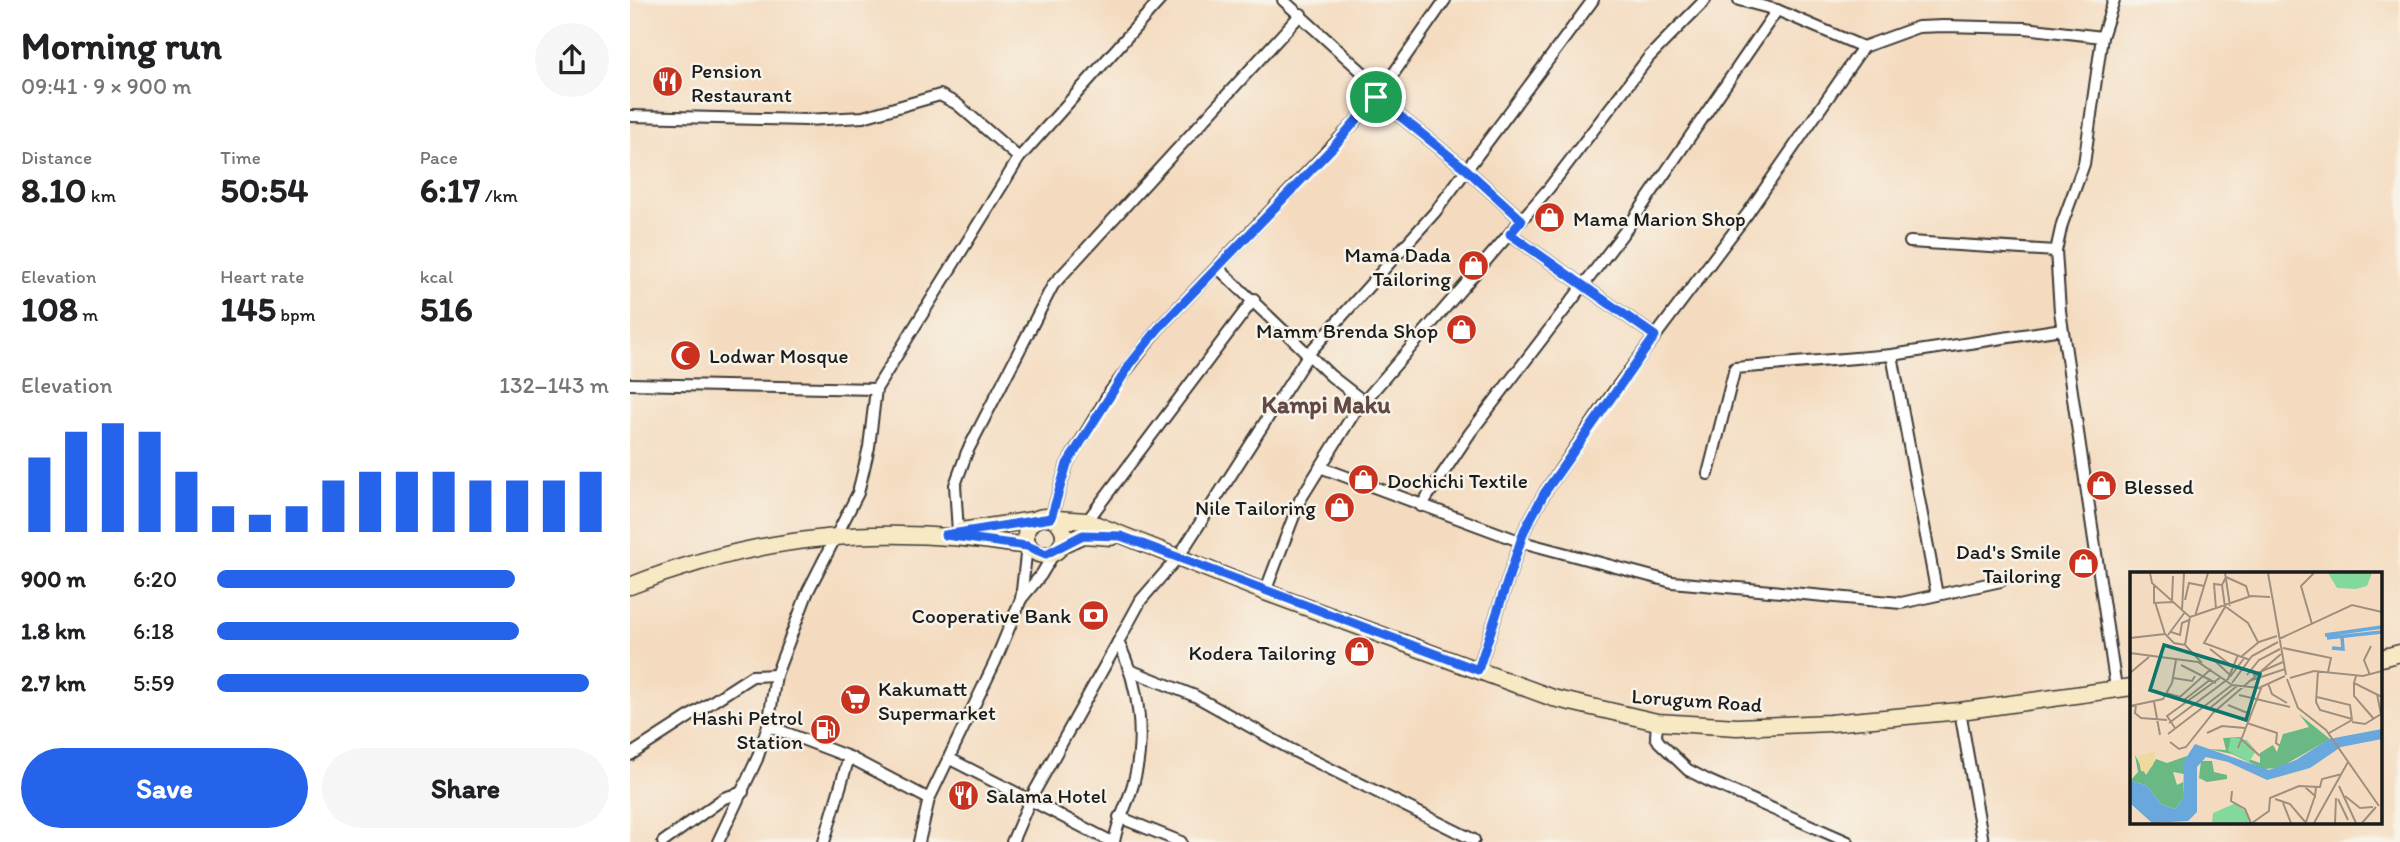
<!DOCTYPE html>
<html lang="en">
<head>
<meta charset="utf-8">
<style>
	:root { --surface:#fff; --page:#f6f6f6; --text:#202124; --muted:#757577; --accent:#2563eb }
	body { margin:0; font-family:Itim,sans-serif; background:var(--page); color:var(--text); height:100vh; display:flex; flex-direction:column; font-size:26px; white-space:nowrap }
	* { box-sizing:border-box; margin:0 }
	p { font-size:23px; color:var(--muted) }
	.icon { flex:none; width:38px; height:38px; fill:none; stroke:currentColor; stroke-width:2; stroke-linecap:round; stroke-linejoin:round }
	.map { position:relative; flex:1; overflow:hidden }
	.panel { display:flex; flex-direction:column; background:var(--surface); width:630px }
	.panel>* { flex:none }
	.pin { position:absolute; display:grid; place-items:center; width:60px; height:60px; color:#fff; margin:-30px; border:4px solid #fff; border-radius:50%; box-shadow:0 2px 7px #0007 }
	.round { display:grid; place-items:center; flex:none; width:74px; height:74px; border-radius:37px; background:var(--page) }
	.headline { display:flex; align-items:center; justify-content:space-between; height:119px; padding:0 21px }
	h1 { font-size:38px; font-weight:700; line-height:52px }
	.stats { display:grid; grid-template-columns:repeat(3,1fr); gap:10px; height:119px; padding:7px 21px }
	.stats div { display:grid; align-content:center }
	.stats b { font-size:35px; font-weight:700 }
	.stats small { font-size:19px; font-weight:400 }
	.stats p { font-size:19px }
	.chart { height:196px; padding:14px 21px }
	.chart p { display:flex; justify-content:space-between }
	.chart svg { width:100%; height:126px; margin-top:7px; stroke:var(--accent); stroke-width:6 }
	.cta { display:flex; gap:14px; margin-top:auto; padding:14px 21px }
	.cta a { flex:1; height:80px; border-radius:42px; background:var(--accent); color:#fff; font-size:28px; font-weight:700; line-height:80px; text-align:center }
	.cta a+a { background:var(--page); color:var(--text) }
	ul { padding:0 21px; list-style:none; font-size:23px }
	li { display:grid; grid-template-columns:112px 84px 1fr; align-items:center; height:52px }
	li i { height:18px; border-radius:9px; background:var(--accent) }
	main { display:flex; flex:1; min-height:0 }
	.map>svg:first-child { display:block }
	.lines { fill:none; stroke-linecap:round; stroke-linejoin:round }
	.street-casing { stroke:#3c3934; stroke-width:14 }
	.secondary-casing { stroke:#3c3934; stroke-width:19 }
	.street { stroke:#fff; stroke-width:10 }
	.secondary { stroke:#f6e9c3; stroke-width:16 }
	.route-casing { stroke:#fff; stroke-width:14 }
	.route { stroke:#2563eb; stroke-width:9 }
	.labels { text-anchor:middle; dominant-baseline:central; stroke-width:5; stroke-linejoin:round; paint-order:stroke }
	.poi-label { font-size:21px; fill:#1c1c1c; stroke:#f7f3e8; text-anchor:start }
	.street-label { font-size:21px; fill:#1c1c1c; stroke:#f7f3e8 }
	.quarter-label { font-size:24px; font-weight:bold; fill:#634945; stroke:#f7f3e8 }
	.inset-river { fill:none; stroke:#69a8dc; stroke-width:3.5 }
	.inset-road { fill:none; stroke:#9e8f7e; stroke-width:2 }
	.view { fill:#0f766e; fill-opacity:0.15; stroke:#0f766e; stroke-width:3.5 }
	.inset-edge { fill:none; stroke:#1c1c1c; stroke-width:3.5 }
</style>
</head>
<body>
<main>
<section class="panel">
<div class="headline"><div><h1>Morning run</h1><p>09:41 · 9 × 900 m</p></div><a class="round"><svg class="icon" aria-label="share" viewBox="0 0 24 24"><path d="M12 15V3M7 8l5-5 5 5M5 13v7h14v-7"/></svg></a></div>
<div class="stats">
<div><p>Distance</p><b>8.10<small> km</small></b></div>
<div><p>Time</p><b>50:54</b></div>
<div><p>Pace</p><b>6:17<small> /km</small></b></div>
</div>
<div class="stats">
<div><p>Elevation</p><b>108<small> m</small></b></div>
<div><p>Heart rate</p><b>145<small> bpm</small></b></div>
<div><p>kcal</p><b>516</b></div>
</div>
<div class="chart"><p><span>Elevation</span>132–143 m</p>
<svg viewBox="0 0 160 44" preserveAspectRatio="none"><path d="M5 44V18M15 44V9M25 44V6M35 44V9M45 44V23M55 44V35M65 44V38M75 44V35M85 44V26M95 44V23M105 44V23M115 44V23M125 44V26M135 44V26M145 44V26M155 44V23"/></svg>
</div>
<ul>
<li><b>900 m</b>6:20<i style="width:76%"></i></li>
<li><b>1.8 km</b>6:18<i style="width:77%"></i></li>
<li><b>2.7 km</b>5:59<i style="width:95%"></i></li>
</ul>
<div class="cta"><a>Save</a><a>Share</a></div>
</section>
<div class="map">
<svg width="1770" height="842" viewBox="0 0 1770 842">
	<rect width="100%" height="100%" fill="#f7f3e8"/>
	<filter id="ink" filterUnits="userSpaceOnUse"><feTurbulence type="fractalNoise" baseFrequency=".0143" numOctaves="2"/><feDisplacementMap in="SourceGraphic" scale="14" xChannelSelector="R" yChannelSelector="G"/><feConvolveMatrix kernelMatrix="1 2 1 2 8 2 1 2 1" color-interpolation-filters="sRGB"/></filter>
	<filter id="wash" filterUnits="userSpaceOnUse"><feTurbulence type="fractalNoise" baseFrequency=".00686" numOctaves="4" result="noise"/><feDisplacementMap in="SourceGraphic" scale="28" xChannelSelector="R" yChannelSelector="G"/><feGaussianBlur stdDeviation="1.57" result="paint"/><feColorMatrix in="noise" values="0 0 0 0 0 0 0 0 0 0 0 0 0 0 0 0 0 1.4 0 .05"/><feComposite in="paint" operator="in"/></filter>
	<g filter="url(#wash)">
		<rect width="100%" height="100%" fill="#f4dbbf"/>
	</g>
	<g filter="url(#ink)">
		<g class="lines">
			<defs>
				<g id="street">
					<path d="M653,0l99,90"/>
					<path d="M1109,0l38,10 86,37"/>
					<path d="M1484,0l-12,37 -18,127 -22,60 -6,27 4,60 56,377"/>
					<path d="M746,97l91,73 55,50"/>
					<path d="M0,116l176,4 57,-3 77,-22 17,9 62,54"/>
					<path d="M880,234l145,102"/>
					<path d="M1280,242l146,9"/>
					<path d="M588,268l113,108 32,25"/>
					<path d="M1262,355l45,240"/>
					<path d="M0,384l246,5"/>
					<path d="M690,467l202,75 150,40 229,21 100,-22"/>
					<path d="M1078,474l27,-106 157,-13 170,-26"/>
					<path d="M791,506l49,-73 158,-206 149,-217"/>
					<path d="M421,518l16,-54 43,-72 48,-63 196,-206 28,-33 63,-90"/>
					<path d="M457,521l167,-222"/>
					<path d="M328,532l-3,-47 12,-33 86,-167 248,-271"/>
					<path d="M635,592l35,-92 54,-87 195,-225 100,-131 56,-57"/>
					<path d="M391,599l20,-24 15,-25"/>
					<path d="M848,670l46,-139 21,-39 69,-101 134,-178 115,-166 55,-20 26,-1 81,2 77,9"/>
					<path d="M502,671l63,25 97,54 182,90"/>
					<path d="M1330,711l23,131"/>
					<path d="M1027,722l-1,15 3,5 29,28 21,11 139,61"/>
					<path d="M138,726l81,31 80,42"/>
					<path d="M0,755l122,-79 24,-1"/>
					<path d="M320,759l162,83"/>
					<path d="M489,817l62,25"/>
					<path d="M33,842l61,-44 19,-6"/>
					<path d="M88,842l39,-83 11,-33 8,-51 32,-84 50,-98 11,-46 7,-58 143,-231 141,-158"/>
					<path d="M194,842l25,-85"/>
					<path d="M289,842l10,-43 66,-137 26,-63 6,-53"/>
					<path d="M382,842l19,-44 87,-156"/>
					<path d="M484,842c3,-19 11,-33 17,-51 16,-48 9,-105 -13,-149l23,-42 38,-44 131,-204 125,-140 158,-212"/>
				</g>
				<g id="secondary">
					<circle cx="415" cy="536" r="19"/>
					<path d="M426,519l31,2 178,71 288,106 104,24 80,5 93,-4 130,-12 172,-24"/>
					<path d="M331,531l78,-12"/>
					<path d="M431,545l22,-10 28,2"/>
					<path d="M0,586c133,-53 257,-62 397,-40"/>
					<path d="M1751,658l19,-5"/>
				</g>
			</defs>
			<use href="#street" class="street-casing"/>
			<use href="#secondary" class="secondary-casing"/>
			<use href="#street" class="street"/>
			<use href="#secondary" class="secondary"/>
		</g>
	</g>
	<g class="lines" filter="url(#ink)">
		<defs>
			<path id="route" d="M746,97l91,73 55,50 -12,14 145,102 -110,156 -21,39 -46,139 -357,-134 -38,-1 -37,19 -19,-8 -82,-11 106,-17 16,-54 64,-101 27,-34 178,-185z"/>
		</defs>
		<use href="#route" class="route-casing"/>
		<use href="#route" class="route"/>
	</g>
	<defs>
		<symbol id="restaurant-disc" viewBox="-11 -11 22 22"><circle r="9.5" fill="#c8321e" stroke="#f7f3e8"/><path d="M-5-6h1v4h1v-4h1v4h1v-4h1v5L-1.5 .5V6h-2V.5L-5-1ZM5-6V6H3V1.5H1.5Q1.5-4 5-6Z" fill="#fff"/></symbol>
		<symbol id="shop-disc" viewBox="-11 -11 22 22"><circle r="9.5" fill="#c8321e" stroke="#f7f3e8"/><path d="M-5-2.5h2.3a2.7 3.5 0 0 1 5.4 0H5L5.5 6h-11ZM-1.5-2.5h3a1.5 2.3 0 0 0-3 0Z" fill="#fff"/></symbol>
		<symbol id="mosque-disc" viewBox="-11 -11 22 22"><circle r="9.5" fill="#c8321e" stroke="#f7f3e8"/><path d="M3.5-4.9A6 6 0 1 0 3.5 4.9A5 5 0 1 1 3.5-4.9Z" fill="#fff"/></symbol>
		<symbol id="bank-disc" viewBox="-11 -11 22 22"><circle r="9.5" fill="#c8321e" stroke="#f7f3e8"/><path d="M-6-4H6V4H-6ZM0-2.3a2.3 2.3 0 1 0 0 4.6a2.3 2.3 0 1 0 0-4.6Z" fill="#fff"/></symbol>
		<symbol id="supermarket-disc" viewBox="-11 -11 22 22"><circle r="9.5" fill="#c8321e" stroke="#f7f3e8"/><path d="M-6-5.5h2.5l.6 2H6L4.5 2H-2.5L-4.4-4H-6ZM-1.5 3.2a1.3 1.3 0 1 0 .1 0ZM3 3.2a1.3 1.3 0 1 0 .1 0Z" fill="#fff"/></symbol>
		<symbol id="fuel-disc" viewBox="-11 -11 22 22"><circle r="9.5" fill="#c8321e" stroke="#f7f3e8"/><path d="M-5.5-6h7V0h2V4h1.3V-2.5L3-4.5l.8-.8L6-3V5H2.5V1h-1V6h-7ZM-4.2-4.7v3.2H.2V-4.7Z" fill="#fff"/></symbol>
	</defs>
	<g fill-rule="evenodd">
		<use href="#restaurant-disc" x="20" y="64" width="35" height="35"/>
		<use href="#shop-disc" x="902" y="200" width="35" height="35"/>
		<use href="#shop-disc" x="826" y="248" width="35" height="35"/>
		<use href="#shop-disc" x="814" y="312" width="35" height="35"/>
		<use href="#mosque-disc" x="38" y="338" width="35" height="35"/>
		<use href="#shop-disc" x="716" y="462" width="35" height="35"/>
		<use href="#shop-disc" x="1454" y="468" width="35" height="35"/>
		<use href="#shop-disc" x="692" y="490" width="35" height="35"/>
		<use href="#shop-disc" x="1436" y="546" width="35" height="35"/>
		<use href="#bank-disc" x="446" y="598" width="35" height="35"/>
		<use href="#shop-disc" x="712" y="634" width="35" height="35"/>
		<use href="#supermarket-disc" x="208" y="682" width="35" height="35"/>
		<use href="#fuel-disc" x="178" y="712" width="35" height="35"/>
		<use href="#restaurant-disc" x="316" y="778" width="35" height="35"/>
	</g>
	<g class="labels">
		<g class="poi-label">
			<text x="61" y="70">Pension<tspan x="61" dy="24">Restaurant</tspan></text>
			<text x="943" y="218">Mama Marion Shop</text>
			<text x="821" y="254" text-anchor="end">Mama Dada<tspan x="821" dy="24">Tailoring</tspan></text>
			<text x="808" y="330" text-anchor="end">Mamm Brenda Shop</text>
			<text x="79" y="355">Lodwar Mosque</text>
			<text x="757" y="480">Dochichi Textile</text>
			<text x="1494" y="486">Blessed</text>
			<text x="686" y="507" text-anchor="end">Nile Tailoring</text>
			<text x="1431" y="551" text-anchor="end">Dad's Smile<tspan x="1431" dy="24">Tailoring</tspan></text>
			<text x="441" y="615" text-anchor="end">Cooperative Bank</text>
			<text x="706" y="652" text-anchor="end">Kodera Tailoring</text>
			<text x="248" y="688">Kakumatt<tspan x="248" dy="24">Supermarket</tspan></text>
			<text x="173" y="717" text-anchor="end">Hashi Petrol<tspan x="173" dy="24">Station</tspan></text>
			<text x="356" y="795">Salama Hotel</text>
		</g>
		<g class="street-label">
			<text transform="translate(1067 700) rotate(4)">Lorugum Road</text>
		</g>
		<g class="quarter-label">
			<text x="696" y="404">Kampi Maku</text>
		</g>
	</g>
	<g transform="translate(1500 572)">
		<rect width="252" height="252" fill="#f4dbbf"/>
		<path d="M198,1h44l-5,13 -11,3 -19,-1zM106,231l11,10 3,10h-38l1,-10z" fill="#83d89b"/>
		<path d="M169,142l31,25 -51,29 -16,1 -31,-15 -24,-5 18,1 -3,-12 18,-1 8,22 11,4v-10l13,-8 4,7 6,-18 26,-7zM5,183l11,20 10,-16 11,4 20,-7 -3,18 -11,-2 4,13 6,-3v17l-8,10 -13,-4 -16,-20 -16,-4 8,-9zM71,189h11l2,11 13,3v4l-20,3 -8,-4z" fill="#6ab883"/>
		<path d="M25,179l-2,14 -6,7 -6,-1 -3,-15z" fill="#eeda9e"/>
		<path d="M101,165l16,3 9,11 -7,11 -21,-11z" fill="#83d89b"/>
		<path d="M252,157v10l-41,8 -31,21 -43,12 -39,-18 -22,-5 -9,10v45l-9,9 -36,2 -22,-20v-22l16,4 16,20 13,4 8,-10 1,-38 11,-17 74,26 27,-10 33,-21z" fill="#69a8dc"/>
		<path class="inset-river" d="M195,63l57,-8M197,66l55,-6M202,76l11,1 -1,-12"/>
		<path class="inset-road" d="M20,1l2,10 38,34 -5,28M95,1l5,33M138,1l18,102M96,5l-4,8 3,22 -21,36 46,17M96,5l20,9 3,10M24,13v18l19,-1M42,28l1,-24M55,28l4,-17 15,3M25,30l10,32 9,9 11,2 17,18M96,35l22,16 10,19M86,37l-2,-25 8,1M52,38l2,-37M65,44l13,-43M60,45l61,-21 19,1M182,52l-11,-38 13,-13M41,60l9,3 2,-12 7,-3M38,63l17,-23M0,66l35,-4M149,67l73,-34 30,7M153,76l48,10 -3,14M80,77l23,18M0,81l68,9 34,23M112,84l17,-14 18,-6M84,88l16,15M51,93l35,18M188,99l-2,31 4,8 32,9M0,101l19,-16M117,103l12,-15 21,-11M123,103l30,-13M240,103l-6,-15 7,-14M226,104l-2,7 28,14M100,105l15,-20M43,106l19,3 3,-5M160,106l24,-7 49,5 19,-5M157,107l11,29 28,22 53,76M119,109l36,-12M102,111l20,-27 26,-14M138,111l4,11 15,9M224,111v13l20,23M102,113l27,3 26,-12M36,121l14,4 31,-28M109,123l51,12M187,125l33,8 2,15 -23,13M54,128l27,-21M24,130l6,33M6,133l-1,8 6,5 26,2M98,133l22,9M0,134l33,-7 9,-16 4,-23M80,136l27,-22M222,150l13,2 16,-10 -4,-20M39,151l59,-44 10,-24M117,151l30,10 -1,10 4,3M45,156l-8,-12 54,-39M77,161l15,-7 23,2M38,162l64,-49M111,167l19,17M40,170l9,7 7,-2 27,-34 68,-59M108,176l24,-62M209,214l17,37M175,215l10,9 1,-9M102,219l-1,10 14,8 6,14M215,224l15,12 13,-1M145,227l15,5 16,19M208,227l10,21M153,231l8,20M176,250l9,-26M122,251l17,-12 1,-13 29,-12 21,1 2,-8 20,-5M184,251l34,-61M205,251l1,-25M232,251l14,-16"/>
		<path class="view" d="M34,73l96,29 -14,46 -96,-30z"/>
		<rect width="252" height="252" class="inset-edge"/>
	</g>
</svg>
<div class="pin" style="left:746px;top:97px;background:#1e9e55"><svg class="icon" aria-label="arrive" viewBox="0 0 24 24"><path d="M6 21V4h12l-3 4 3 4H6"/></svg></div>
</div>
</main>
</body>
</html>
